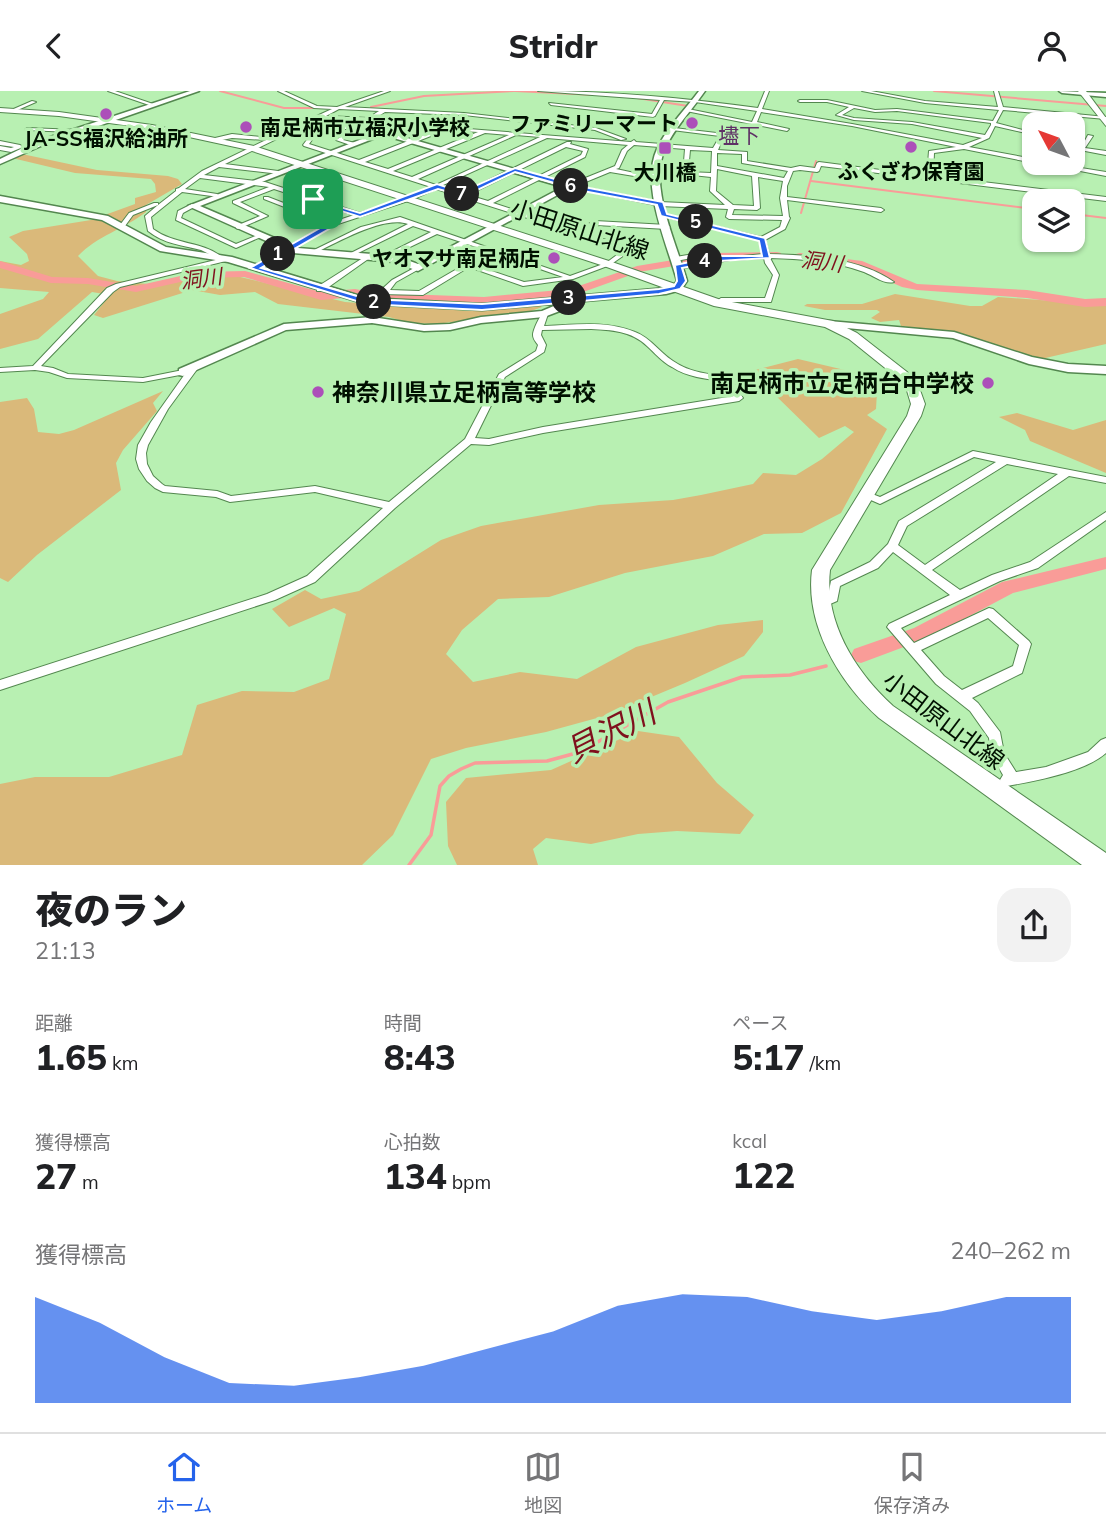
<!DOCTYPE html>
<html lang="ja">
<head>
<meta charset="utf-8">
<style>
	:root { --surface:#fff; --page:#f2f2f2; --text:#202124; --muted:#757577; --line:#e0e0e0; --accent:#2563eb }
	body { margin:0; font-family:Mulish,"Noto Sans JP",sans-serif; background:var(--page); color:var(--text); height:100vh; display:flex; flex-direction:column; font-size:26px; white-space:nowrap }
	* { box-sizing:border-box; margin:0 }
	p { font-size:23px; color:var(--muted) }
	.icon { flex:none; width:38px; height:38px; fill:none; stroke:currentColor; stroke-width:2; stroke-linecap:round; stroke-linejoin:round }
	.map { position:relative; height:774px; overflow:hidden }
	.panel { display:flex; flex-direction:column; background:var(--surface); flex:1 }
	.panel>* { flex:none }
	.needle { width:46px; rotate:311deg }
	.tools { position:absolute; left:1022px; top:21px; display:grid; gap:14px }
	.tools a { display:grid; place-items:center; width:63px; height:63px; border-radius:14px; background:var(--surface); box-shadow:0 2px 5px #0004; font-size:35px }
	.pin { position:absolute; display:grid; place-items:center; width:60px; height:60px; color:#fff; margin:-30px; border-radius:14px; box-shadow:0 4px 10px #0006 }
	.km { position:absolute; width:35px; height:35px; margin:-18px; border-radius:50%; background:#222; color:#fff; font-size:19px; line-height:35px; text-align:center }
	.round { display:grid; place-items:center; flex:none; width:74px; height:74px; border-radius:21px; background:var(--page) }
	.head { display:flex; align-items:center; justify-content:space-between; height:119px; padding:0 35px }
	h1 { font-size:38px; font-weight:800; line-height:52px }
	.figures { display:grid; grid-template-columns:repeat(3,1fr); gap:10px; height:119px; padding:7px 35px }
	.figures div { display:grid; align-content:center }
	.figures b { font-size:35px; font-weight:800 }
	.figures small { font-size:19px; font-weight:400 }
	.figures p { font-size:19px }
	.chart { height:196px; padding:14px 35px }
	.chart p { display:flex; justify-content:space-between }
	.chart svg { width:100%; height:126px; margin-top:7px; fill:var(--accent); opacity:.7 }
	header { display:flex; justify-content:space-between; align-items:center; height:91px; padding:0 35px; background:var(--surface); font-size:32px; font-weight:800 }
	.menu { display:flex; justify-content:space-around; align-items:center; height:98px; border-top:2px solid var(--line); background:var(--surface); font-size:19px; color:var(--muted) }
	.menu a { display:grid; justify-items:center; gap:4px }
	.menu .current { color:var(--accent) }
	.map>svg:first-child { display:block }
	.green { fill:#dab97a }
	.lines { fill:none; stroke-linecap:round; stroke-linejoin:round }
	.stream-far1 { stroke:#f99c98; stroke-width:2 }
	.stream { stroke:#f99c98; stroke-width:3.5 }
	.river { fill:#f99c98; fill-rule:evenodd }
	.building { fill:#76caa2 }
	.street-casing { stroke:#53874f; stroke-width:2 }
	.secondary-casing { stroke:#53874f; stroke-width:3 }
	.primary-casing { stroke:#53874f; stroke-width:2 }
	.street { fill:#fff; fill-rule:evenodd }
	.secondary { fill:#fff; fill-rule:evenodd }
	.primary { fill:#fff; fill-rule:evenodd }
	.route { fill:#2563eb; stroke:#fff; stroke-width:2; fill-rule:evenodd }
	.poi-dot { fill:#ac4fb9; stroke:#b8f0b2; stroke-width:2.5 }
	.labels { text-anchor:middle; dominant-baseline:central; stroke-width:7; stroke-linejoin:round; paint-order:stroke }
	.far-poi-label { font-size:21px; font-weight:bold; fill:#001000; stroke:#b8f0b2 }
	.far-neighbourhood-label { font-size:21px; fill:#5e3165; stroke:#b8f0b2 }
	.far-water-label { font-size:21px; font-style:italic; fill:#7f111d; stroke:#b8f0b2 }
	.street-label { font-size:24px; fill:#001000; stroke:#b8f0b2 }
	.poi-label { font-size:24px; font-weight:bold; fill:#001000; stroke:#b8f0b2; text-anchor:end }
	.near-water-label { font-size:32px; font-style:italic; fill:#7f111d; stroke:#b8f0b2 }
</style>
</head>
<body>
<header><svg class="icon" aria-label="back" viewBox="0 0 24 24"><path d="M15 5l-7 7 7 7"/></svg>Stridr<svg class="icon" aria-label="person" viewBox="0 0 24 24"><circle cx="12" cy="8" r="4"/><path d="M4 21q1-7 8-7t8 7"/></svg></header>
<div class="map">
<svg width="1106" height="774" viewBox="0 0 1106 774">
	<rect width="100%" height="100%" fill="#b8f0b2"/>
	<g class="green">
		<path d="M22,63l75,16 71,6 10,3 4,5 -36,21v7c-22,17 -49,24 -68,44l20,20 19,5 31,3 63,-14 134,32 124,9 69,-7 4,3 -16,6 -90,11 -27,-1 -20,-6 -111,-13 -23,-12 -35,3 -28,-5 -89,28 -9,-3 16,-20 -18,-3 -54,47 -38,10v-35l43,-15 6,-7 -49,-4v-27l21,4 8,-4 -2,-7 -18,-17 14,-6 68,-11 44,-16v-6l21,-6 -1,-8 -4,-5 -76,-6 -63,-15z"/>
		<path d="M895,203l75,12h12l16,-9 108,8v39l-65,15 -98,-28 -42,-5 -2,-6 -19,2 -9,-4 9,-6 -3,-2h-52l-21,-4 3,-2h55z"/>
		<path d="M798,268l68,16 11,17 -1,17 -9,6 20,14 -46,84 -39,20 -38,1 -51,22 -88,17 -76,24 -51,2 -36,31 -16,24 27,28 47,-10 57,7 59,-32 82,-22 45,-5v12l-19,24 -59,27 -77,32 -62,17 -80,16 -35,11 -38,76 -31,30h-362v-81l35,-7h74l73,-22 15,-50 45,-14 52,1 35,-13 17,-65 -12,-6 -45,19 -17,-18 33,-19 16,9 38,-8 82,-51 40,-14 118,-21 74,-5 28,-5 52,-11 10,-11 33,2 26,-16 32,-27 -9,-6 -26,12 -47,-46 -32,3 -12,-18z"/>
		<path d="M163,300l-10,12 4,8 -34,39 -7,13 5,27 -84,65 -29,27 -8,-4v-176l27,-4 7,11 4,23 21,2 15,-4z"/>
		<path d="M1017,322l56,17 33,-10v53l-76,-32 -5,-11 -26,-13z"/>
		<path d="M638,640l41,6 38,46 37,32 -14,19 -63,-3 -39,3 -47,10 -45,-6 -13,11 5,16h-81l-9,-19 -2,-44 20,-24 85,-8z"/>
	</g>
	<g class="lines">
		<g class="stream-far1">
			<path d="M220,0l64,17h32"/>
			<path d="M515,0l81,4"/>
			<path d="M934,0l172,15"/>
			<path d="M637,7l51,8"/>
			<path d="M371,16l53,-11 90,-5"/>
			<path d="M811,90l223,28"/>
			<path d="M801,122l15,-52"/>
			<path d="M1073,123l33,4"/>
		</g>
		<path class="stream" d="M409,774l22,-30 9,-49 9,-10 12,-7 14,-6 72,-2 33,-9 88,-50 74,-25 48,-2 36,-9"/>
		<g class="river">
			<path d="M777,161l4,1v4l-66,2 -76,13 -67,24 -88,9 -108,-4 -21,-4 -34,3 -77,-23 -46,1 -62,14 -48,-8 -37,-1 -51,-15v-7l52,16 36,1 48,8 62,-14 47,-1 76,21 34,-3 21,4 108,4 86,-8 67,-23 78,-13z"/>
			<path d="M800,162l62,8 55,23 110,6 58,9 21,-1v8l-21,1 -58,-9 -110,-8 -15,-3 -48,-21 -58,-8v-4z"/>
			<path d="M1106,466v12l-93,24 -85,45 -67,25 -7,-2 -3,-6 3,-6 60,-21 88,-46z"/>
		</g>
	</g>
	<path class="building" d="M316,84l22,10 -6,3 4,1 -18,8 -31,-11z"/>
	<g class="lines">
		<defs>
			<g id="street">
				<path d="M108,0h7l41,14 -4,1z"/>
				<path d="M278,0h6l33,15 20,1 47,-16h6l-45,16 119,6 132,15 30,11 -5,1 -26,-10 -131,-15 -79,-3 -21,13h54l213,17 3,-2 2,2 77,6 7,-12 -48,-6 2,-2 51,6 -7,16 29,2v9l44,7 9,-2 15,2 2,-5 2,-1 108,14 2,-25 27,-4 -104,-21 -91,-14 -4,10 32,7 -2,2 -101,-20 2,-2 64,13 5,-11 -62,-9 -31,-2 -9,16 -2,1 -102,-12 -2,-2 103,11 8,-14 -122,-9c73,0 147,7 220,17l7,-17h4l-7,18 90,15 111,21 19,-7 -70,-14 -58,-4 -18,-5 13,-8 -22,-5h-27l-2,-1 2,-1h27l48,10 22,-1 96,12 6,-11 -74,-7 -63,-12h9l54,10 73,6 -4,-16h4l5,16 103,10v2l-103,-9 -7,13 38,10v2l-39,-9 -6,12 -20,9 65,12v4l-70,-14 -30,4 -1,23 173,21v4l-285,-35 -2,5 -2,1 -17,-2 -7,1 -6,15v11l94,11 3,2 -3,2 -94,-12 2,17 1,1 -5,11 -20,11 4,14c41,1 91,4 125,28 -9,3 -20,-6 -30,-10 -30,-11 -62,-13 -94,-14l9,17 -8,27h-48l-5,3 -4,-2 7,-5h44l8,-23 -8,-12 -1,-5 -34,2 -52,9 -3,-2 28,-7 60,-6 -4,-14 -97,-24v-2l99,23 19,-10 2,-7 -53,-1 -3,-2 2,-8 -68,-3 -92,-19v-2l47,-19 7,-16 6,-5 -81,-7 -106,48 21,7 105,-51h4l-1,2 18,5 -3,8 -92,46 83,27 19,-9 72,4 3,2 -3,2 -71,-4 -14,7 51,17 -23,16 -37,14 -50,7 -54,-19 -46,28 -42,-1v-4l11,-10 24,-13 5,1 -25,14 -6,8 29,1 69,-40 -51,-17 -52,25h-4v-2l50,-25 -18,-6 -63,31 -5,-1 63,-32c-24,-9 -72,19 -95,30l-5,-1 53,-26 39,-10 170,59 36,-13 19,-14 -189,-60 -25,11 -76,25 -81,45 -3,-2 1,-1 76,-43 -64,-25v-2h4l65,25 21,-7 -80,-26 -34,13 28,14 -30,13 -2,-1v-2l24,-10 -27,-13v-2l36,-14 -69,-9 -15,11 32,5 3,2 -1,1 -37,-5 -31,25 2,12c22,16 47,12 68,27v2c-7,0 -13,-5 -20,-8 -19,-5 -37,-6 -53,-19l-3,-15 13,-11 -25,10 -8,11h-4l-1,-1 9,-12 25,-10h4v2l18,-14v-2l3,-1 23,-17 64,-31 -34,-2 -15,3 -3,-2 1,-1 17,-4 38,4 20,-9v-2l5,-1 37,-17 -18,-1zM854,17l21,4 22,-1 94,12v2l-6,10 -73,-13 -58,-4 -12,-3zM339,18l40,2 -11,7 -42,-2zM321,27h2l41,3 -7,4 -54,1zM418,36l21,2 -80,31 -50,-16 11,-15h33l-17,11 17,6 3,-2 -1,-1 -12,-3 17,-12zM297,38h18l-12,16 1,1 127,41 -24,11 -47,15 -95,-31 -61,-7 15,-8 61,7 1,-1 -3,-2 -53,-7zM446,39l32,2 -90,37 -23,-7zM485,42l24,2 -97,42 -19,-6zM516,44l24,2 -104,48 -18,-6zM634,54l51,4 -2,25 28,3 -1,14 15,14 -65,-3 -84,-16 34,-14 48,8v-2l-42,-9 3,-1 8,-17zM566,56l17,4 -2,4 -93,46 -20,-6zM690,59l22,1 -1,22 -23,-1zM717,62l25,1v9l46,8 -4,7 -67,-12zM717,78l35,7 2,30 -21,-1 -17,-14zM758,86l25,4 -3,17 3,18 -51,-1 2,-6 23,1 3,-2zM494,162l69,24 -39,5 -50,-17z"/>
				<path d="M32,10l4,1 -23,10 -4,-1z"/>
				<path d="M27,37l51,2h97l2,1 -2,1h-103l-47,-2z"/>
				<path d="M1088,44l5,1 -8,12 21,3v4l-26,-5z"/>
				<path d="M0,50l20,4 3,2 -12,5 -11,-2v-4l11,2 3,-1 -14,-2z"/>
				<path d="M1039,72h11l56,9v4z"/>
				<path d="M192,113l2,1v2l-11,6 -2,5 55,26 22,-9 5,1 -27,12 -60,-28 2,-9z"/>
				<path d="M705,161l3,2 -1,1 -31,6 -3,-2 3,-2z"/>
				<path d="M366,165l5,1 -48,34h-6v-4z"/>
				<path d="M224,167l3,2 -1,1 -106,26 -7,5 -72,74 12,2 15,6 75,4 40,-8 4,2 4,-6h6l1,2 -30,41 -20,36 -2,8 1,11 6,12 9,8 3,2 52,5 14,5 84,-10 74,16 76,-63 34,-65 37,-23 2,-6c-2,-3 -5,-6 -5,-10 0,-5 7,-20 11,-23l4,2 -4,12c30,-1 62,-6 91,6 16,6 24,20 38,29 17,12 37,13 57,16l13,21 -4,3 -196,32 -54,12 -18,-1 -76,64 -80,74 -40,18 -275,90v-10l267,-86 40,-18 76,-68 -68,-16 -85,10 -14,-5 -53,-5 -8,-4 -8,-7 -8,-12 -3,-10 2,-14 13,-23 34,-48 -42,8 -76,-4 -18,-6 -14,-2 -35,2v-4l33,-2 74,-78 9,-4zM591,238c20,1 41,2 56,17 8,7 15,16 25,21 15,10 34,12 52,14l10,15 -191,31 -54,12 -14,-1 30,-61 39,-25 2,-7 -5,-10 1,-5z"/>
				<path d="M973,360l133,26v6l-37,-7 -137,94 28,20 32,-15 38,-13 76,-50v8l-68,48 -38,13 -99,47 13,15 75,-35 4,1 36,32 2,3 -9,29 -50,25 6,5 22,29 4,21 12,19 30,-5 42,-15 13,-12 5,-2v15c-21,19 -71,28 -99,33l-5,-1 -2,-5 3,-5 -12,-21 -2,-16 -19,-27 -34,-27 -49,-57 2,-3 61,-29 -57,-43 -15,16 -38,18 -3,15 -16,7 -4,-1 -2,-3 2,-3 11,-5 3,-15 39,-19 18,-18 11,-23 97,-59 -22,-5 -94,47 -16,-7 -2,-2 2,-2 3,-1 13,5zM1007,373l51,10 -133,91 -27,-20 9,-19zM988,527l31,27 -6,21 -51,24 -18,-14 -23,-26z"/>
			</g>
			<g id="secondary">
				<path d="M190,0h9l-158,55 -41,18v-5l35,-17z"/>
				<path d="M699,0h6c-13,19 -31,37 -40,58 -17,37 12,95 22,132l-6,9 -15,4 -93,8v4l-29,11 -63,6 -31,7 -26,1 -52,-8 -86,7 -103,46 -4,-1v-6l105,-45 88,-7 52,8 26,-1 31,-7 61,-6 19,-8 -79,7 -116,-6 -138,-42 -68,-11 -58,-31 -102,-18v-6l108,20 58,31 66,10 135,41 115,6 184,-16 7,-2 4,-5c-10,-38 -37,-95 -20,-132 10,-22 28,-39 42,-58z"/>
				<path d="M1059,0l47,2v4l-44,-4z"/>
				<path d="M383,40l191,55 -156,85 -24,-9 -101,-9 -105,-47zM383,44l180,52 -145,77 -22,-8 -98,-8 -98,-42z"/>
				<path d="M829,230l125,11 78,25 36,7 38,2v8l-38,-2 -39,-8 -76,-26 -128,-12 -1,-2z"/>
			</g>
			<g id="primary">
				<path d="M1078,0h8l20,27v8z"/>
				<path d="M0,17l59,4 93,13 102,21 358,116 109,38 112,21 24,12 59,46 9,25 -4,12 -91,154c-6,53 26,102 63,136l213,147v12h-24l-203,-147c-40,-36 -74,-93 -67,-148l95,-154 4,-12 -6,-20 -56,-45 -24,-12 -111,-21 -110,-40 -355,-116 -97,-21 -93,-13 -59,-4z"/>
			</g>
		</defs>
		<use href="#street" class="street-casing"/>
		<use href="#secondary" class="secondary-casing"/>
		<use href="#primary" class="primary-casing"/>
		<use href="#street" class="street"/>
		<use href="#secondary" class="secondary"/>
		<use href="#primary" class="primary"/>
	</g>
	<path class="route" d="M515,77l69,19 79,15 4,12 98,24 5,20 -51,3 -37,7 4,13 -6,8 -21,5 -177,16 -116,-6 -116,-36 77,-44 -39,-15 22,-11 50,15 77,-29 25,8zM515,81l68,19 74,14 4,11 98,25 3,15h-43l-44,9 2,16 -3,5 -15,3 -177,15 -115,-5 -106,-31 75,-43v-3l-39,-13 16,-7 47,15 78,-28 27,7z"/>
	<g class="poi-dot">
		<circle cx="106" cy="23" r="7"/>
		<circle cx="692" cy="32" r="7"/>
		<circle cx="246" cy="36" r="7"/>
		<circle cx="911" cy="56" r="7"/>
		<rect x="658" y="50" width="14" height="14" rx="3.5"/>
		<circle cx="554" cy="167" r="7"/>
		<circle cx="988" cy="292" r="7"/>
		<circle cx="318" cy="301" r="7"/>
	</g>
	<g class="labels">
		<g class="far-poi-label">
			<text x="678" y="32" text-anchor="end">ファミリーマート</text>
			<text x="260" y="36" text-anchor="start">南足柄市立福沢小学校</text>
			<text x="106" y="47">JA-SS福沢給油所</text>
			<text x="911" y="80">ふくざわ保育園</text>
			<text x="665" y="81">大川橋</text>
			<text x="540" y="167" text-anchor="end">ヤオマサ南足柄店</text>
		</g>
		<g class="far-neighbourhood-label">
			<text x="739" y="44">壗下</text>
		</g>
		<g class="far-water-label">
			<text transform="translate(822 170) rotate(7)">洞川</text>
			<text transform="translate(201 187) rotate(-7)">洞川</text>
		</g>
		<g class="street-label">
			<text transform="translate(580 138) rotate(18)">小田原山北線</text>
			<text transform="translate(944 629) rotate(37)">小田原山北線</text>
		</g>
		<g class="poi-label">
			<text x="974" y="292">南足柄市立足柄台中学校</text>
			<text x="332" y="301" text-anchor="start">神奈川県立足柄高等学校</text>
		</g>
		<g class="near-water-label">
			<text transform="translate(610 640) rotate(-27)">貝沢川</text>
		</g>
	</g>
</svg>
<div class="tools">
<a><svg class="needle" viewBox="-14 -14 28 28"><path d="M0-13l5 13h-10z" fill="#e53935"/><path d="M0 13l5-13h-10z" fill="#757577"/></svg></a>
<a><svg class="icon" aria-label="layers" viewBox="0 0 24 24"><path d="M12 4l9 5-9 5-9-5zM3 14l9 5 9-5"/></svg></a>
</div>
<div class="pin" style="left:313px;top:108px;background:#1e9e55"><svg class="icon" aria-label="arrive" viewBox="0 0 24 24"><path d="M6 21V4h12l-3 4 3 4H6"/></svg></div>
<b class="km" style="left:278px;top:163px">1</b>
<b class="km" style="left:374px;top:211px">2</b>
<b class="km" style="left:569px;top:207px">3</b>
<b class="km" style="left:705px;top:170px">4</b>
<b class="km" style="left:696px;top:131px">5</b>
<b class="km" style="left:571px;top:95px">6</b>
<b class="km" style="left:462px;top:103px">7</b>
</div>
<section class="panel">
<div class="head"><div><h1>夜のラン</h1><p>21:13</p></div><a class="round"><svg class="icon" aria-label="share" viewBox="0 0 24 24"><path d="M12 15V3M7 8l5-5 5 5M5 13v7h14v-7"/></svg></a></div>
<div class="figures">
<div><p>距離</p><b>1.65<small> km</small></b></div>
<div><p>時間</p><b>8:43</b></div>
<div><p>ペース</p><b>5:17<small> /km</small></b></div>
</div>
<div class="figures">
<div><p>獲得標高</p><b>27<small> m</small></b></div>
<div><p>心拍数</p><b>134<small> bpm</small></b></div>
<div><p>kcal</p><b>122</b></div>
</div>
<div class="chart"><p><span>獲得標高</span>240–262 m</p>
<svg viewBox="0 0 160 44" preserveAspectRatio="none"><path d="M0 44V7L10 16L20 28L30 37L40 38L50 35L60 31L70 25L80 19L90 10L100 6L110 7L120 12L130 15L140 12L150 7L160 7V44z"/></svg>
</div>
</section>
<nav class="menu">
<a class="current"><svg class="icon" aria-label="home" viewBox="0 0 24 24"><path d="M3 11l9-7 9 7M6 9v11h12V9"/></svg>ホーム</a>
<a><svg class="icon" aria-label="map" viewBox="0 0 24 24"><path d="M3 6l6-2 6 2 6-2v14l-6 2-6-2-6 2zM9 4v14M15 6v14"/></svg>地図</a>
<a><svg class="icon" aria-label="saved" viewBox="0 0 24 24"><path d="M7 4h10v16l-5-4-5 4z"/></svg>保存済み</a>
</nav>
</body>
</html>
